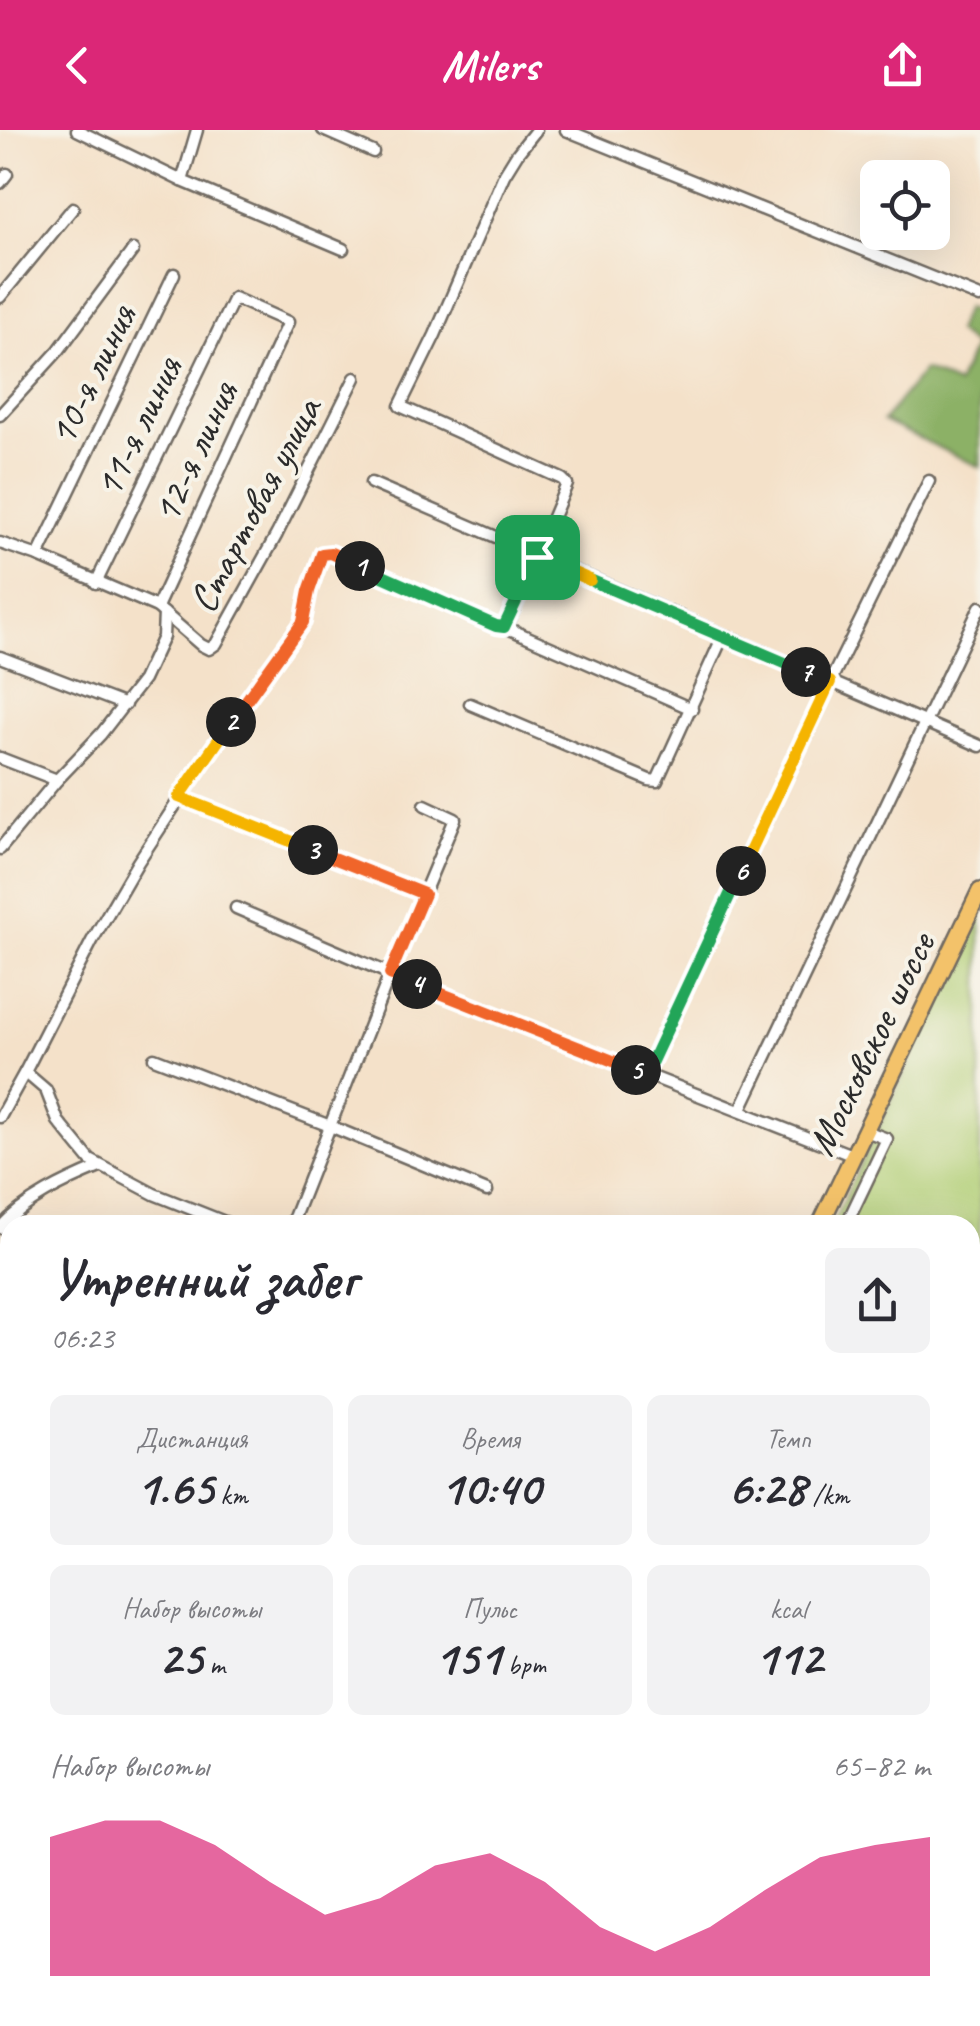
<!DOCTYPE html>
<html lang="ru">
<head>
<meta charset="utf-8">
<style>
	:root { --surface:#fff; --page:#f2f2f3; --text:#2b2b33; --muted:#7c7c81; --accent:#db2777 }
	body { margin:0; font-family:Caveat,sans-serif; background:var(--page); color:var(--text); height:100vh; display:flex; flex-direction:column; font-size:38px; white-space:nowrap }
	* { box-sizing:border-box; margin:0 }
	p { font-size:32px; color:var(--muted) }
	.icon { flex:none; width:55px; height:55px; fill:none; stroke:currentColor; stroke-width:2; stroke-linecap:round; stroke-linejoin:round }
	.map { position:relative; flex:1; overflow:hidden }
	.side { position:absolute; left:0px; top:1085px; width:980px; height:812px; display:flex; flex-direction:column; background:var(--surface); border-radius:30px 30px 0 0; box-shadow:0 10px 40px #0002 }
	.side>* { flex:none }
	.fabs { position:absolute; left:860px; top:30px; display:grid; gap:20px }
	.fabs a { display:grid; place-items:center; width:90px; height:90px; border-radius:15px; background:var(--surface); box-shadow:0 10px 40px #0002; font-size:50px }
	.pin { position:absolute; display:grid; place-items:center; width:85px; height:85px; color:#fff; margin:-42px; border-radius:20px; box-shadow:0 5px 15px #0006 }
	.km { position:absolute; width:50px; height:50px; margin:-25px; border-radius:50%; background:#222; color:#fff; font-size:28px; line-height:50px; text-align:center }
	.round { display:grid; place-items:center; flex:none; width:105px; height:105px; border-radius:15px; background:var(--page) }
	.summary { display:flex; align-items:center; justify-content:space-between; height:170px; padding:0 50px }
	h1 { font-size:55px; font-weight:700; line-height:75px }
	.metrics { display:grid; grid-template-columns:repeat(3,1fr); gap:15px; height:170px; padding:10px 50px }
	.metrics div { display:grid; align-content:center; border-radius:15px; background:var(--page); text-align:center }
	.metrics b { font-size:50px; font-weight:700 }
	.metrics small { font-size:28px; font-weight:400 }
	.metrics p { font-size:28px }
	.chart { height:280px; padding:20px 50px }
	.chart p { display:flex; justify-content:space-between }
	.chart svg { width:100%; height:180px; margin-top:10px; fill:var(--accent); opacity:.7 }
	header { display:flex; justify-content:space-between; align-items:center; height:130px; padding:0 50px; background:var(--accent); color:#fff; font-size:45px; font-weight:700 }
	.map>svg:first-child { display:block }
	.green { fill:#b0ce75; stroke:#6e7c50; stroke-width:2.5 }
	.forest { fill:#8cb166; stroke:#5c6e48; stroke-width:2.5 }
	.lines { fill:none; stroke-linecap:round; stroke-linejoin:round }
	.minor-casing { stroke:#716b62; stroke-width:15 }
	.highway-casing { stroke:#716b62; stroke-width:20 }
	.minor { stroke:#fff; stroke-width:10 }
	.highway { stroke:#f3c26a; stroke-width:15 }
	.split-1-casing { stroke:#fff; stroke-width:20 }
	.split-2-casing { stroke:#fff; stroke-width:20 }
	.split-3-casing { stroke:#fff; stroke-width:20 }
	.split-4-casing { stroke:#fff; stroke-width:20 }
	.split-5-casing { stroke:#fff; stroke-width:20 }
	.split-6-casing { stroke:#fff; stroke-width:20 }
	.split-7-casing { stroke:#fff; stroke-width:20 }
	.split-8-casing { stroke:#fff; stroke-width:20 }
	.split-9-casing { stroke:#fff; stroke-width:20 }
	.split-1 { stroke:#22a559; stroke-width:12 }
	.split-2 { stroke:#f0652b; stroke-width:12 }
	.split-3 { stroke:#f5b400; stroke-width:12 }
	.split-4 { stroke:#f0652b; stroke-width:12 }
	.split-5 { stroke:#f0652b; stroke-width:12 }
	.split-6 { stroke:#22a559; stroke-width:12 }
	.split-7 { stroke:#f5b400; stroke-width:12 }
	.split-8 { stroke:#22a559; stroke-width:12 }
	.split-9 { stroke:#f5b400; stroke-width:12 }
	.labels { text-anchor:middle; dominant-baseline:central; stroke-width:8; stroke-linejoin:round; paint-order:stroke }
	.street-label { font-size:40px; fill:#2b2b2b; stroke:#f7f3e8 }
</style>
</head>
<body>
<header><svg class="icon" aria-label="back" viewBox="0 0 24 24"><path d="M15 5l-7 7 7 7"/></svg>Milers<svg class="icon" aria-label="share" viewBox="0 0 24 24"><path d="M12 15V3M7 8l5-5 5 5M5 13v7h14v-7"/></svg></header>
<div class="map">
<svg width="980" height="1896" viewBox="0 0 980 1896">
	<rect width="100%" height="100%" fill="#f7f3e8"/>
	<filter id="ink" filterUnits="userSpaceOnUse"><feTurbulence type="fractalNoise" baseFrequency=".01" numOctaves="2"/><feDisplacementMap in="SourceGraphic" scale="20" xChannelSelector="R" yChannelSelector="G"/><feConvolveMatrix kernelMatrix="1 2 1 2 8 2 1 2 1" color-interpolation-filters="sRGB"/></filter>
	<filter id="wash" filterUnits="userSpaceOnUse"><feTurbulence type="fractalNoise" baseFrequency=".0048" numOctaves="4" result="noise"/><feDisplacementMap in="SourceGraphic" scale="40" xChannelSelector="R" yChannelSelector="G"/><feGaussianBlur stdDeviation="2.25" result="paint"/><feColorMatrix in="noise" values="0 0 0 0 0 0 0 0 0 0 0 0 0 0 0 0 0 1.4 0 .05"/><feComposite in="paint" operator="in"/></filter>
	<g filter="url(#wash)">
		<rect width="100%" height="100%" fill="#f4e1c9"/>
		<g class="green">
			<path d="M980,783v934l-10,-4v-618h-138z"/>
			<path d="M980,1857v39h-90l-2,-7 2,-1h80v-29z"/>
		</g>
		<path class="forest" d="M966,177l14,6v154l-97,-46 41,-51 33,15 17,-39 -18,-14z"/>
	</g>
	<g filter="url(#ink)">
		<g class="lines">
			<defs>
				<g id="minor">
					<path d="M77,0l105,51 161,68"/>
					<path d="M323,0l50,22"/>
					<path d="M566,0l414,167"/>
					<path d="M182,51l15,-51"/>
					<path d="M0,53l7,-9"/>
					<path d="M0,167l73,-89"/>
					<path d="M0,285l59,-65 74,-100"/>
					<path d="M371,353l609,263"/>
					<path d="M0,413l38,13 119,51 44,38 8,4 7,-5 61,-110 78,-156"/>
					<path d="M38,426l136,-282"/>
					<path d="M96,453l138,-285 54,24 -131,285"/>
					<path d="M505,497l187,82"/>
					<path d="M0,527l125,48"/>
					<path d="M470,574l179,76 8,1 66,-145"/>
					<path d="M0,628l57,22"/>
					<path d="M179,667l245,97"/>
					<path d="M0,719l57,-69 44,-46 42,-54 20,-43 1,-24"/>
					<path d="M236,778l154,66 464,182"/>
					<path d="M154,928l176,68 157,65"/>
					<path d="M645,944l185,-392 99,-201"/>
					<path d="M740,981l240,-504"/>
					<path d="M0,987l25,-45"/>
					<path d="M232,1095l-78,-31 -64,-34 -32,-39 -12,-31 -21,-18 67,-131 46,-79 86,-131 79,-109 6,-31 13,-36 9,-2 165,73 9,1 4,-6 58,-137 -5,-5 -162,-73 35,-71 69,-160 13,-21 19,-24"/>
					<path d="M291,1095l99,-251 65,-155 -30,-14"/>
					<path d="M846,1095l41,-86 -21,-8"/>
					<path d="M0,1098c25,-28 66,-47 100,-61"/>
					<path d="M0,1275l10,4"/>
					<path d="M970,1278l10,5"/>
					<path d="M0,1354l10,4"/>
					<path d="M0,1443l10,5"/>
					<path d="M0,1531l10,4"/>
					<path d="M970,1612l10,4"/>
					<path d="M0,1613l10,4"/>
					<path d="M0,1697l10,4"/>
					<path d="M0,1783l10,4"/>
					<path d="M0,1869l10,4"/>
					<path d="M44,1888l20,8"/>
					<path d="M254,1888l20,8"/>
					<path d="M414,1896l4,-8"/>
				</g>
				<g id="highway">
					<path d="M820,1095l160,-334"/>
					<path d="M433,1896l4,-8"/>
				</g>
			</defs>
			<use href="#minor" class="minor-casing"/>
			<use href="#highway" class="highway-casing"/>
			<use href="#minor" class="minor"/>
			<use href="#highway" class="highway"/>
		</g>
	</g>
	<g class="lines" filter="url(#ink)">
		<defs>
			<path id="split-1" d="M360,436l136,60 8,1 33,-70"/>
			<path id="split-2" d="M231,592l72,-100 6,-31 13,-37 9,-1 29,13"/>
			<path id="split-3" d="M231,592l-52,75 134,53"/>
			<path id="split-4" d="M313,720l111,44 -34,80 27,10"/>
			<path id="split-5" d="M417,854l219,86"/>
			<path id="split-6" d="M636,940l10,4 95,-203"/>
			<path id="split-7" d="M741,741l89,-189 -24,-10"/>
			<path id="split-8" d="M590,450l216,92"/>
			<path id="split-9" d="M537,427l53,23"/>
		</defs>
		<use href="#split-1" class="split-1-casing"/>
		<use href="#split-2" class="split-2-casing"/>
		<use href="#split-3" class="split-3-casing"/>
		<use href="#split-4" class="split-4-casing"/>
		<use href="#split-5" class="split-5-casing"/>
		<use href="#split-6" class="split-6-casing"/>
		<use href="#split-7" class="split-7-casing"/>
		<use href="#split-8" class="split-8-casing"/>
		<use href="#split-9" class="split-9-casing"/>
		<use href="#split-1" class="split-1"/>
		<use href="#split-2" class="split-2"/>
		<use href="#split-3" class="split-3"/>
		<use href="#split-4" class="split-4"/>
		<use href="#split-5" class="split-5"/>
		<use href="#split-6" class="split-6"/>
		<use href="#split-7" class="split-7"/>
		<use href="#split-8" class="split-8"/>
		<use href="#split-9" class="split-9"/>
	</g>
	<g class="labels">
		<g class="street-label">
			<text transform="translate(92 245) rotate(-64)">10-я линия</text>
			<text transform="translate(138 297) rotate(-64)">11-я линия</text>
			<text transform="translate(195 322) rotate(-65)">12-я линия</text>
			<text transform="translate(255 375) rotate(-62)">Стартовая улица</text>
			<text transform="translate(871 914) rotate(-64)">Московское шоссе</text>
		</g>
	</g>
</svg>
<div class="fabs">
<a><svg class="icon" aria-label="locate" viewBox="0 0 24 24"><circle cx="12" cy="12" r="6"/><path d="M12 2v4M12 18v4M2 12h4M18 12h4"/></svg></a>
</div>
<div class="pin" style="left:537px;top:427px;background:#1e9e55"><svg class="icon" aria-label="arrive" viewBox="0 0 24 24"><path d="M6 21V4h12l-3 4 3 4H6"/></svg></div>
<b class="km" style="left:360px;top:436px">1</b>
<b class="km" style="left:231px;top:592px">2</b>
<b class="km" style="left:313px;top:720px">3</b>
<b class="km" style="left:417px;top:854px">4</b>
<b class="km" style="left:636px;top:940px">5</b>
<b class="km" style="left:741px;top:741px">6</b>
<b class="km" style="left:806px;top:542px">7</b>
<section class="side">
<div class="summary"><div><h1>Утренний забег</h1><p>06:23</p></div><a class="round"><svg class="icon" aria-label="share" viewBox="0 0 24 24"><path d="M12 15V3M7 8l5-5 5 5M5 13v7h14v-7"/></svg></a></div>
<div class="metrics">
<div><p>Дистанция</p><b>1.65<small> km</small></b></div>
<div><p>Время</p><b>10:40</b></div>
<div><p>Темп</p><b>6:28<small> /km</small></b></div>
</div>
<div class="metrics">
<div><p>Набор высоты</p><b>25<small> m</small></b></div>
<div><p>Пульс</p><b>151<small> bpm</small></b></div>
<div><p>kcal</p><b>112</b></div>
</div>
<div class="chart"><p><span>Набор высоты</span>65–82 m</p>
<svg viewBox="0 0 160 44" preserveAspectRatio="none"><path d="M0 44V10L10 6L20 6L30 12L40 21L50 29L60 25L70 17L80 14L90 21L100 32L110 38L120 32L130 23L140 15L150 12L160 10V44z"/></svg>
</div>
</section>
</div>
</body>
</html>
